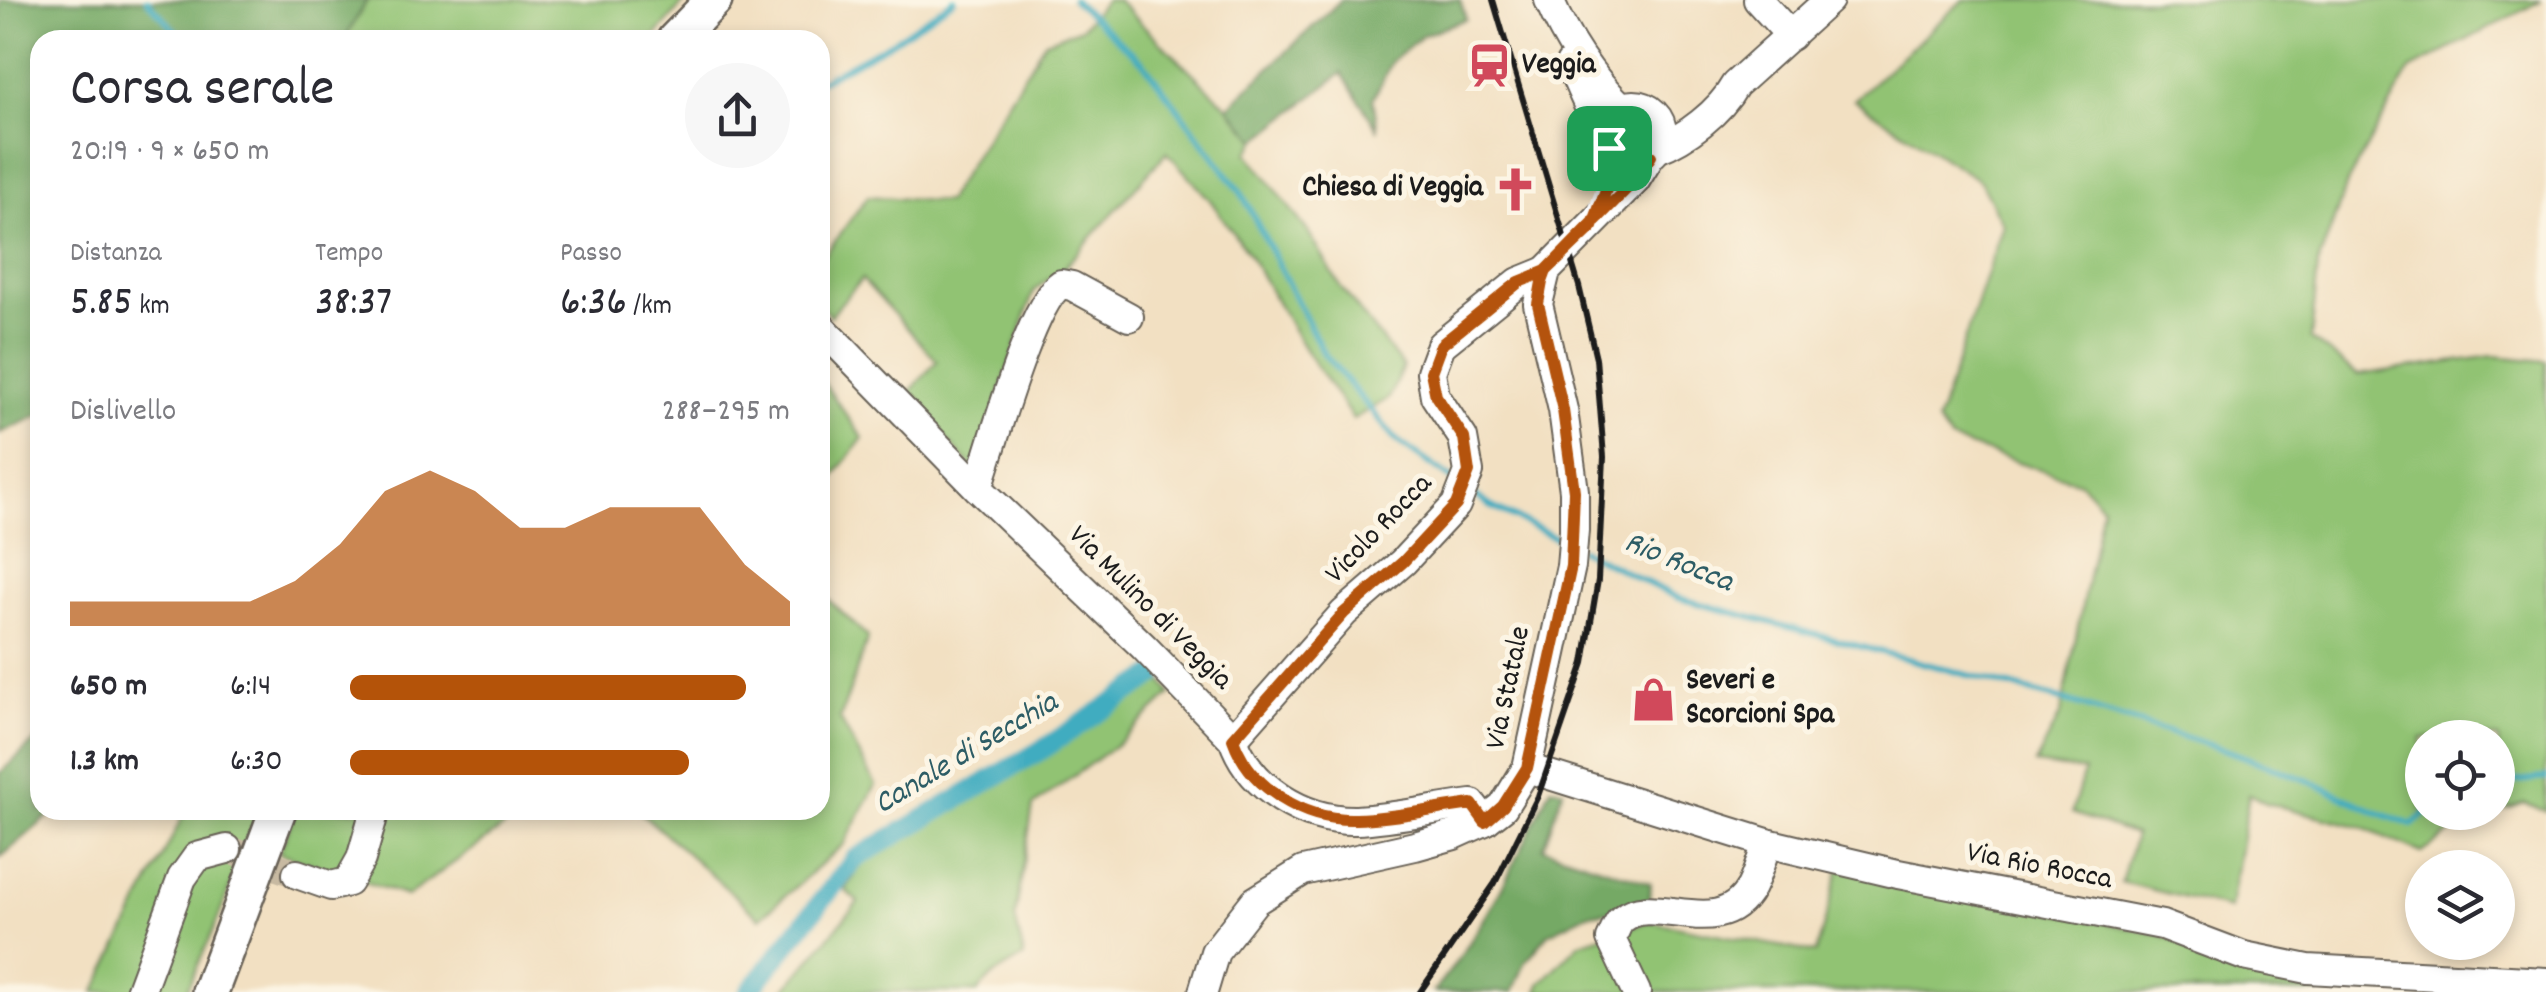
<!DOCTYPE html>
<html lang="it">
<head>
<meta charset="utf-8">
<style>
	:root { --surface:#fff; --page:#f7f7f7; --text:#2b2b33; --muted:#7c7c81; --accent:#b45309 }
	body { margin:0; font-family:Dekko,sans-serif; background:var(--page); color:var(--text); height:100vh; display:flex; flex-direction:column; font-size:38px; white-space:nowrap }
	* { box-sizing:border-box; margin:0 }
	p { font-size:32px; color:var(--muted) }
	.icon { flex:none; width:55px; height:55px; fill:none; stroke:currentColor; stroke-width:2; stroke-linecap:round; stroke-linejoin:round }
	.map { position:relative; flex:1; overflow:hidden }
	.panel { position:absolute; left:30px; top:30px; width:800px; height:790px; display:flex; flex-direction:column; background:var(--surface); border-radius:30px; box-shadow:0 5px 15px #0003 }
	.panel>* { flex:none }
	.tools { position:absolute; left:2405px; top:720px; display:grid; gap:20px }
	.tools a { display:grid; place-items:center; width:110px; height:110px; border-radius:50%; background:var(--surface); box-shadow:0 5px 15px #0003; font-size:50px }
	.pin { position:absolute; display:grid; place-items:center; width:85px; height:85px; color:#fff; margin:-42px; border-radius:20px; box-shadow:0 5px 15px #0006 }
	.round { display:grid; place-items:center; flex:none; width:105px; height:105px; border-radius:52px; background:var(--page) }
	.head { display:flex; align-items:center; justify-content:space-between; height:170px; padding:0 40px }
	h1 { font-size:55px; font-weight:600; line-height:75px }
	.stats { display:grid; grid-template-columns:repeat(3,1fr); gap:15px; height:170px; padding:10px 40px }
	.stats div { display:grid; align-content:center }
	.stats b { font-size:42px; font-weight:600 }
	.stats small { font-size:28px; font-weight:400 }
	.stats p { font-size:28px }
	.chart { height:280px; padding:20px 40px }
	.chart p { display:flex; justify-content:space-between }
	.chart svg { width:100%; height:180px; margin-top:10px; fill:var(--accent); opacity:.7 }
	ul { padding:0 40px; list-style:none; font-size:32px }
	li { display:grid; grid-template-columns:160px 120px 1fr; align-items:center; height:75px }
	li i { height:25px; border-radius:12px; background:var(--accent) }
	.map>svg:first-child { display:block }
	.green { fill:#91c373; stroke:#567048; stroke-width:2.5 }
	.forest { fill:#74a965; stroke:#486240; stroke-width:2.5 }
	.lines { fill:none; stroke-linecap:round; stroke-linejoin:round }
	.stream { stroke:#41acc0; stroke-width:6 }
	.canal { stroke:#41acc0; stroke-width:20 }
	.minor-tunnel { stroke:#c7b9a1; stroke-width:28; stroke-dasharray:28 14; stroke-linecap:butt }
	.minor-casing { stroke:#676156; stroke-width:32 }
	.major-casing { stroke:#676156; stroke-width:40 }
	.minor { stroke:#fff; stroke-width:28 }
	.major { stroke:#fff; stroke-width:35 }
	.rail { stroke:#1c1c1c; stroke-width:6 }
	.route-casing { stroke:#fff; stroke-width:20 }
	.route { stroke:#b45309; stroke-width:12 }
	.labels { text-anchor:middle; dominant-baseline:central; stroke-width:10; stroke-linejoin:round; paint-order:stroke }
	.poi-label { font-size:30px; font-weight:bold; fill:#1c1c1c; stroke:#fcf5e5; text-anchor:start }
	.street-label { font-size:30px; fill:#1c1c1c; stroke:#fcf5e5 }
	.water-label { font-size:32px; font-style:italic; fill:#2d5d66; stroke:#fcf5e5 }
</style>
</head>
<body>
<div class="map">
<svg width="2546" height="992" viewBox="0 0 2546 992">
	<rect width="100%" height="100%" fill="#fcf5e5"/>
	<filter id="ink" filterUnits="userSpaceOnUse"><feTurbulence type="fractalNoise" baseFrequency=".01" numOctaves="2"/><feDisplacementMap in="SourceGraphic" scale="20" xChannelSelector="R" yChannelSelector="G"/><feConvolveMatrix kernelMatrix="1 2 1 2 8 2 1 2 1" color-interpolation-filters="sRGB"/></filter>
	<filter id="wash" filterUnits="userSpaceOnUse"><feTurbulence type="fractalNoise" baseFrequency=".0048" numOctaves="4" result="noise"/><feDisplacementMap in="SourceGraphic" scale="40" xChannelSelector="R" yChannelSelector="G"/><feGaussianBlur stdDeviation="2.25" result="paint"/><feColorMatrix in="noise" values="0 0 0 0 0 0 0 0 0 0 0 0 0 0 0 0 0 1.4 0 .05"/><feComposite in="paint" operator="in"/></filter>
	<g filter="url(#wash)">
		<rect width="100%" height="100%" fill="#f2e0c2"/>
		<g class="green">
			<path d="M367,0h319l-34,40h-308z"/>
			<path d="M1106,0h11l111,107 29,33 -9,13 61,80 31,53 63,81 -14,31 -36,21 -47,-68 -57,-96 -39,-55 -43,-48 -104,117 -29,21 -59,180 -69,-74 31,-35 -75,-82 -32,37 -10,-10v-45l48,-65 78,6 99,-161 36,-13z"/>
			<path d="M1963,0h579l-132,70 -62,111 -30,83 -7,75 47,36 135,-19 53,5v450l-22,-8 -26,9v-74h-76v74h75l-35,13 -40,28 -61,-26 -95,-24 -17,-9 -19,115 -109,-27 14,-47 -63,-22 12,-42 -49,-7 26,-51 41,-207 -22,-24 -130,-42 -13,-18 66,-197 -23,-44 -126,-81z"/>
			<path d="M820,378l43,60 -43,57z"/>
			<path d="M820,592l48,45 -28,82 36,66 -32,59 -84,74 -122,-108h182z"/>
			<path d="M1162,680l9,14 -50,47 -88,65 -18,111 9,40 -30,18 -17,17h-194l75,-90 -13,-12 19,-29z"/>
			<path d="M186,810h74l-46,119 -28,63h-91z"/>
			<path d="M296,810h232l-121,86 -128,-43z"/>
			<path d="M1840,868l319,66 110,42 60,10v6h-791l2,-8 40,-41 69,-22 167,32z"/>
		</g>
		<g class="forest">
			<path d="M0,0h367l-23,40h-304v375l-40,18z"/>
			<path d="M1341,0h119l6,19 -43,16 -31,26 -19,38 5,31 -36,-57 -85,67 -29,-33z"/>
			<path d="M40,736v74h16l-56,48v-85z"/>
			<path d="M1551,787l12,3 -20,58 107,35 -1,18 -34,10 -27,3 -40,20 -23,29 -12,29h-80c52,-62 84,-133 118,-205z"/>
		</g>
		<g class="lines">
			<g class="stream">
				<path d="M147,0l37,40"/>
				<path d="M1073,0l70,62 99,132 82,160 72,86 60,42"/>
				<path d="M820,81l72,-39 62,-42"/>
				<path d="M1471,492l19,14 75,36"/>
				<path d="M1581,550l97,48 392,104 156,48 83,31 67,31 36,13 15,-13"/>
				<path d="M2498,783l48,-5"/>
			</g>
			<path class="canal" d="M749,992l106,-133 188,-110 111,-73"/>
		</g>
	</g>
	<g filter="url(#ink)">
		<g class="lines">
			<path class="minor-tunnel" d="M227,849l70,25"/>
			<defs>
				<g id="minor">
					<path d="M1549,0c17,40 41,76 72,107"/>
					<path d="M1758,0l33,36"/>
					<path d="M1570,64l23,52 12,15"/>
					<circle cx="1634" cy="133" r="28"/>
					<path d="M1657,149c29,-11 63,-37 78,-64l94,-85"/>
					<path d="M1129,317l-57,-31 -11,-2c-30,19 -69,163 -83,204l166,159 89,92c17,49 71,82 123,81 38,-2 78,-11 116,-16l13,17"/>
					<path d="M820,326l158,162"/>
					<path d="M1233,739l111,-126 59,-51 53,-57 13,-33 -6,-34 -28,-42 -4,-24 10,-27 78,-63 27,-11"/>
					<path d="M1527,768l240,75 131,31 264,51 82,31 64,13 238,13"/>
					<path d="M297,874l34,12 17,-4 13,-23 14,-49"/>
					<path d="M140,992l42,-114 15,-21 30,-8"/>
					<path d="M1203,992l12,-40 40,-51 48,-30 112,-25 39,-11 31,-14 18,-14 24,-39 44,-202 3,-36v-39l-11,-81 -25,-106 8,-33 89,-90 16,-26"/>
					<path d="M1636,992l-25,-53c3,-5 6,-16 11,-20 32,-28 98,25 129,-32 7,-14 11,-30 16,-44"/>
				</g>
				<g id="major">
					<path d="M675,40l39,-40"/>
					<path d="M210,992l68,-182"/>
				</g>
			</defs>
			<use href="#minor" class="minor-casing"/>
			<use href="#major" class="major-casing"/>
			<use href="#minor" class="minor"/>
			<use href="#major" class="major"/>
			<path class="rail" d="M1420,992l75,-109 43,-87 46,-133 14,-83 6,-123 -8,-99 -17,-72 -86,-286"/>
		</g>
	</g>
	<g class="lines" filter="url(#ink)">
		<defs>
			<path id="route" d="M1609,148l-2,39 -15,40 -46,44 -27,11 -78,63 -10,27 5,24 28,42 5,34 -13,33 -53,57 -59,51 -111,126c17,49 71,82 123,80 38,-1 78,-10 116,-15l13,18 18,-16 24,-38 44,-202 3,-75 -11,-81 -25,-106 4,-22 4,-11 89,-91 16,-24c-16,8 -30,5 -42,-8"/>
		</defs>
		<use href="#route" class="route-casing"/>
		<use href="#route" class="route"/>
	</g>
	<defs>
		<symbol id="station-bare" viewBox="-9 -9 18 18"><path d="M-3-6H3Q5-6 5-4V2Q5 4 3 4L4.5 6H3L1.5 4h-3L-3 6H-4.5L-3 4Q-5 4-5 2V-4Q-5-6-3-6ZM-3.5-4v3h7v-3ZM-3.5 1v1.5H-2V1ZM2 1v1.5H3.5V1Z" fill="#d1495b" stroke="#fcf5e5" stroke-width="2.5" paint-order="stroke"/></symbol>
		<symbol id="church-bare" viewBox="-9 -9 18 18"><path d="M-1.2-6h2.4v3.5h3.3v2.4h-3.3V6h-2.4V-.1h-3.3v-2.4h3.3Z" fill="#d1495b" stroke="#fcf5e5" stroke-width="2.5" paint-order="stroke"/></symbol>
		<symbol id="shop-bare" viewBox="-9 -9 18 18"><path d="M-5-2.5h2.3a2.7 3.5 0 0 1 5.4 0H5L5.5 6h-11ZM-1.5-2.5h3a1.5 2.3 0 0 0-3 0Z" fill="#d1495b" stroke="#fcf5e5" stroke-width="2.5" paint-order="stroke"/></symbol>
	</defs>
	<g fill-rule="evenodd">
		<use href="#station-bare" x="1458" y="34" width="63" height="63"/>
		<use href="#church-bare" x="1484" y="158" width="63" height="63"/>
		<use href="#shop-bare" x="1622" y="668" width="63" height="63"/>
	</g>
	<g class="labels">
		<g class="poi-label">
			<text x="1522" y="66">Veggia</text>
			<text x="1483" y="189" text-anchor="end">Chiesa di Veggia</text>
			<text x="1686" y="682">Severi e<tspan x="1686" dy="34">Scorcioni Spa</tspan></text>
		</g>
		<g class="street-label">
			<text transform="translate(1380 530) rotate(-46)">Vicolo Rocca</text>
			<text transform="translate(1149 609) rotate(45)">Via Mulino di Veggia</text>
			<text transform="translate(1510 688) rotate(-78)">Via Statale</text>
			<text transform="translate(2039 868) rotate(11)">Via Rio Rocca</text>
		</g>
		<g class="water-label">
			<text transform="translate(1678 564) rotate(22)">Rio Rocca</text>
			<text transform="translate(967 755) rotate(-31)">Canale di Secchia</text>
		</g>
	</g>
</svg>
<div class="tools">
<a><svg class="icon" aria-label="locate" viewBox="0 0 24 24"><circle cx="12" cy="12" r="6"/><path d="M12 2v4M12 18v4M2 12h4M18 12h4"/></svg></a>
<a><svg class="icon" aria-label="layers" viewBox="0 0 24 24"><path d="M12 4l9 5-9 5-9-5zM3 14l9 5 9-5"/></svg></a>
</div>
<div class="pin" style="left:1609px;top:148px;background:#1e9e55"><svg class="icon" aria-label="arrive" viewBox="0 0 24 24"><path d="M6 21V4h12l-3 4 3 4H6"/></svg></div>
<section class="panel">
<div class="head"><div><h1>Corsa serale</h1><p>20:19 · 9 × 650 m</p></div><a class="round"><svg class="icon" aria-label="share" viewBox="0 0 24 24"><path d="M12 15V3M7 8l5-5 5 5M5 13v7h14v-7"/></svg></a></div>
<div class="stats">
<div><p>Distanza</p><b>5.85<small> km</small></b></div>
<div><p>Tempo</p><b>38:37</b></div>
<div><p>Passo</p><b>6:36<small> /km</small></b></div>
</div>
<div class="chart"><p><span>Dislivello</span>288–295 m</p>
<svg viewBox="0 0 160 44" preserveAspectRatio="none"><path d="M0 44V38L10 38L20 38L30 38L40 38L50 33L60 24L70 11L80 6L90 11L100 20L110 20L120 15L130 15L140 15L150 29L160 38V44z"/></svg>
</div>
<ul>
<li><b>650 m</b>6:14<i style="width:90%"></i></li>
<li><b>1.3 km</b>6:30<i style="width:77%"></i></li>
</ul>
</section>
</div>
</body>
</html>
